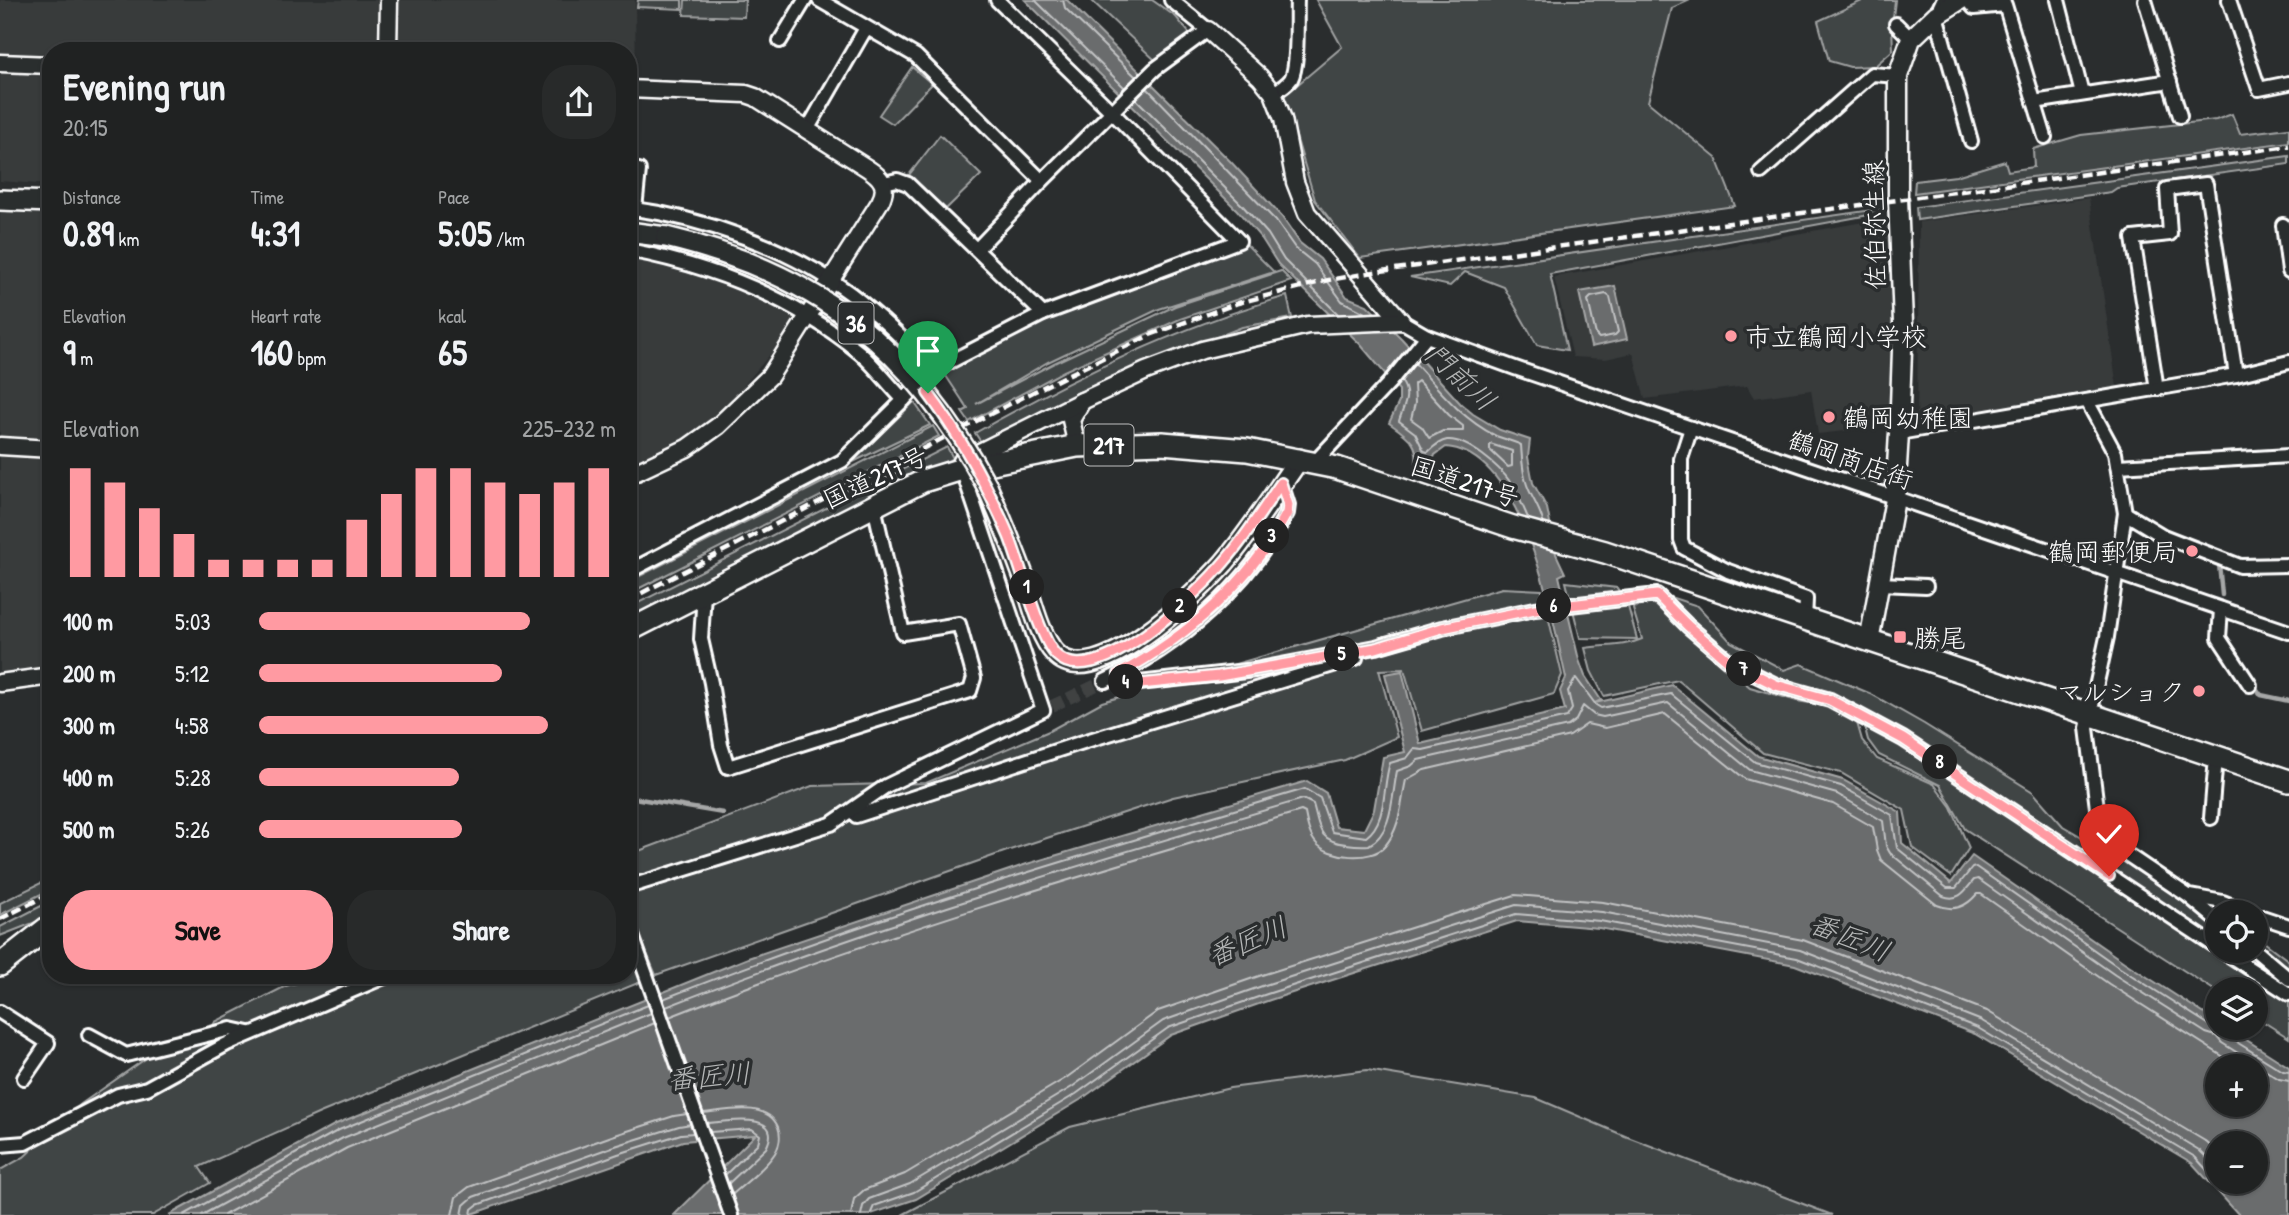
<!DOCTYPE html>
<html lang="en">
<head>
<meta charset="utf-8">
<style>
	:root { --surface:#202222; --page:#282a2a; --text:#f1f3f6; --muted:#a2a4a5; --line:#3d3f40; --accent:#ff9aa2 }
	body { margin:0; font-family:"Patrick Hand","Klee One",sans-serif; background:var(--page); color:var(--text); height:100vh; display:flex; flex-direction:column; font-size:26px; white-space:nowrap }
	* { box-sizing:border-box; margin:0 }
	p { font-size:23px; color:var(--muted) }
	.icon { flex:none; width:38px; height:38px; fill:none; stroke:currentColor; stroke-width:2; stroke-linecap:round; stroke-linejoin:round }
	.map { position:relative; flex:1; overflow:hidden }
	.panel { position:absolute; left:42px; top:42px; width:595px; height:942px; display:flex; flex-direction:column; background:var(--surface); border-radius:28px; box-shadow:0 2px 5px #0004,0 0 0 2px var(--line) }
	.panel>* { flex:none }
	.controls { position:absolute; left:2205px; top:900px; display:grid; gap:14px }
	.controls a { display:grid; place-items:center; width:63px; height:63px; border-radius:50%; background:var(--surface); box-shadow:0 2px 5px #0004,0 0 0 2px var(--line); font-size:35px }
	.pin { position:absolute; display:grid; place-items:center; width:60px; height:60px; color:#fff; margin:-72px -30px; border-radius:50% 50% 50% 0; rotate:-45deg; box-shadow:0 0 7px #0007 }
	.pin .icon { rotate:45deg }
	.km { position:absolute; width:35px; height:35px; margin:-18px; border-radius:50%; background:#222; color:#fff; font-size:19px; line-height:35px; text-align:center }
	.round { display:grid; place-items:center; flex:none; width:74px; height:74px; border-radius:28px; background:var(--page) }
	.overview { display:flex; align-items:center; justify-content:space-between; height:119px; padding:0 21px }
	h1 { font-size:38px; font-weight:700; line-height:52px }
	.figures { display:grid; grid-template-columns:repeat(3,1fr); gap:10px; height:119px; padding:7px 21px }
	.figures div { display:grid; align-content:center }
	.figures b { font-size:35px; font-weight:700 }
	.figures small { font-size:19px; font-weight:400 }
	.figures p { font-size:19px }
	.chart { height:196px; padding:14px 21px }
	.chart p { display:flex; justify-content:space-between }
	.chart svg { width:100%; height:126px; margin-top:7px; stroke:var(--accent); stroke-width:6 }
	.primary-button { display:flex; gap:14px; margin-top:auto; padding:14px 21px }
	.primary-button a { flex:1; height:80px; border-radius:28px; background:var(--accent); color:#111; font-size:28px; font-weight:700; line-height:80px; text-align:center }
	.primary-button a+a { background:var(--page); color:var(--text) }
	ul { padding:0 21px; list-style:none; font-size:23px }
	li { display:grid; grid-template-columns:112px 84px 1fr; align-items:center; height:52px }
	li i { height:18px; border-radius:9px; background:var(--accent) }
	.map>svg:first-child { display:block }
	.built { fill:#373a3b }
	.green { fill:#414445; stroke:#a0a2a2; stroke-width:2 }
	.water { fill:#6a6c6d; stroke:#a6a7a7; stroke-width:2; fill-rule:evenodd }
	.lines { fill:none; stroke-linecap:round; stroke-linejoin:round }
	.shore { stroke:#c3c4c5; stroke-width:2 }
	.stream { stroke:#a6a7a7; stroke-width:4.5 }
	.minor-tunnel { stroke:#3f4243; stroke-width:12; stroke-dasharray:12 6; stroke-linecap:butt }
	.minor-casing { stroke:#fff; stroke-width:18 }
	.tertiary-casing { stroke:#fff; stroke-width:21 }
	.secondary-casing { stroke:#fff; stroke-width:23 }
	.primary-casing { stroke:#fff; stroke-width:24 }
	.trunk-casing { stroke:#fff; stroke-width:26 }
	.minor { stroke:#2a2d2e; stroke-width:12 }
	.tertiary { stroke:#2a2d2e; stroke-width:16 }
	.secondary { stroke:#2a2d2e; stroke-width:18 }
	.primary { stroke:#2a2d2e; stroke-width:19 }
	.trunk { stroke:#2a2d2e; stroke-width:21 }
	.rail { stroke:#fff; stroke-width:4.5; stroke-dasharray:10 5; stroke-linecap:butt }
	.primary-bridge-casing { stroke:#fff; stroke-width:24; stroke-linecap:butt }
	.primary-bridge { stroke:#2a2d2e; stroke-width:19 }
	.route-casing { stroke:#fff; stroke-width:14 }
	.route { stroke:#ff9aa2; stroke-width:9 }
	.poi-dot { fill:#ff9aa2; stroke:#2a2d2e; stroke-width:2.5 }
	.labels { text-anchor:middle; dominant-baseline:central; stroke-width:7; stroke-linejoin:round; paint-order:stroke }
	.shield { fill:#2a2d2e; stroke:#bfc0c0; stroke-width:2 }
	.shield-label { font-size:24px; font-weight:bold; fill:#fff }
	.street-label { font-size:26px; fill:#fff; stroke:#2a2d2e }
	.poi-label { font-size:26px; fill:#fff; stroke:#2a2d2e; text-anchor:start }
	.water-label { font-size:28px; font-style:italic; fill:#b4b6b6; stroke:#2a2d2e }
</style>
</head>
<body>
<div class="map">
<svg width="2289" height="1215" viewBox="0 0 2289 1215">
	<rect width="100%" height="100%" fill="#2a2d2e"/>
	<filter id="ink" filterUnits="userSpaceOnUse"><feTurbulence type="fractalNoise" baseFrequency=".0143" numOctaves="2"/><feDisplacementMap in="SourceGraphic" scale="14" xChannelSelector="R" yChannelSelector="G"/><feConvolveMatrix kernelMatrix="1 2 1 2 8 2 1 2 1" color-interpolation-filters="sRGB"/></filter>
	<g filter="url(#ink)">
		<g class="built">
			<path d="M0,0h378v51h-327v6l-51,-2z"/>
			<path d="M400,0h235l1,84 -8,-1v-32h-230z"/>
			<path d="M0,67l51,2v116l-51,-4z"/>
			<path d="M2089,198l28,189 -200,35 2,-200z"/>
			<path d="M0,210l51,2v229l-51,-3z"/>
			<path d="M1886,218l8,102 -4,106 -72,8 -7,-44 -57,8 -7,-12 -102,13 -12,-46 -27,6 -33,-2 -19,-80z"/>
			<path d="M628,257l126,33 47,28 -66,78 -46,43 -61,32z"/>
			<path d="M0,454l51,2v213l-42,6 -9,-3z"/>
		</g>
		<g class="green">
			<path d="M638,0h44v9l-45,-2z"/>
			<path d="M685,0h60l-1,17 -60,-2z"/>
			<path d="M1091,0h61l24,17 15,18 -34,27z"/>
			<path d="M1316,0h374l-18,8 -24,94 68,56 19,48 -375,52 -45,-58 -31,-104 58,-49z"/>
			<path d="M1864,0h31l-3,26 1,24 -18,16 -25,1 -21,-6 -11,-40z"/>
			<path d="M912,67l20,17 -39,40 -14,-9z"/>
			<path d="M2232,114l8,20 49,-6v14l-375,51 1,-12 41,-5 49,-15 3,10 26,-4 -1,-18 48,-14 135,-15z"/>
			<path d="M940,135l41,40 -35,34 -37,-34z"/>
			<path d="M2289,156v8l-172,24 -6,4 -194,28 -1,-13z"/>
			<path d="M1879,209l1,4 -330,61 17,76 -30,-5 -33,-58 -39,-15 -15,14 -40,-9z"/>
			<path d="M1245,243l29,29 -115,37 -111,53 -72,42 78,-41 121,-57 106,-35 10,10 -111,38 -116,52 -95,51 -7,-10 6,-3 -26,-39 105,-53z"/>
			<path d="M1287,296l5,22 -50,9 -40,16 -219,102 -8,-12c99,-56 202,-106 312,-137z"/>
			<path d="M914,402l16,23 -79,38z"/>
			<path d="M933,426l6,10 -311,158v-12z"/>
			<path d="M947,447l7,13 -326,162v-14z"/>
			<path d="M1566,582l51,6 10,15 10,36 -57,-1z"/>
			<path d="M1502,588l40,2 20,85 -8,19 -132,37 -18,-62 -25,1 18,67 -52,23 -172,37 -166,54 -351,124 -28,-66v-54l184,-69 114,-3 123,-52 53,-29z"/>
			<path d="M1670,597l28,9 33,36 53,28 17,-6 70,30 53,30 109,68 30,34 154,89v35h39v-13l4,2 29,22v77l-33,-21v-28h-39v3l-252,-163 -25,-44 -61,-30 -11,-15 -5,-19 -72,-32 -67,-37z"/>
			<path d="M1642,602l15,1 37,38 56,46 47,14 19,3 9,-3 30,15 7,24 15,19 57,25 17,23 18,41 -18,28 -39,-29 -8,-37 -63,-37 -78,-20 -85,-73 -74,16 -13,-25 -6,-23c19,-3 39,-1 57,-9l-9,-30z"/>
			<path d="M51,878v11l-51,26v-12z"/>
			<path d="M51,901v15l-51,20v-9z"/>
			<path d="M628,937l15,44 -323,132 -121,54 11,16 -57,32h-153v-45l24,-13 57,-53 67,-47 57,-18 10,-17 71,-36 40,-11h302z"/>
			<path d="M1367,1070l169,28 89,38 207,79h-930l168,-88 160,-39z"/>
		</g>
		<g class="water">
			<path d="M1025,0h42l164,162 51,55 18,26 20,16 27,38 20,8 35,34 59,65 12,10 27,16 30,10 -2,17 5,26 14,25 9,46 9,19 -6,3 20,84 6,16 16,24 -6,3 77,-18 86,71 85,24 57,32 2,31 49,40 21,-27 152,106 93,60v5h9l63,40v148h-50l-47,-52 -217,-129 -180,-69 -196,-37 -82,-7 -247,79 -99,35 -91,65 -164,99 -48,16h-194l81,-80 -72,6 -214,74h-300l167,-91 412,-166 279,-94 280,-83 19,12 10,34 28,3 10,-20 9,-53 22,-5 -20,-78 17,-3 18,73 145,-34 -5,-19 6,-13c-14,-61 -42,-225 -120,-231l-11,8 -8,22 -12,-7c6,-26 -6,-33 -26,-47l10,-21v-12l-39,-46 -82,-80 -16,-25 -25,-29zM2217,1066h39v38h-39zM2217,1143h39v38h-39z"/>
			<path d="M1615,286l12,53 -36,8 -12,-55z"/>
		</g>
		<g class="lines">
			<g class="shore">
				<path d="M1035,0l90,88"/>
				<path d="M1063,0l2,8 71,69"/>
				<path d="M1147,88l129,133 19,27 20,16 27,37 23,12"/>
				<path d="M1136,99l106,106 26,29 16,26 54,54"/>
				<path d="M1606,294l4,3 8,35 -3,3 -16,3 -3,-3 -8,-35 3,-3z"/>
				<path d="M1415,363c25,28 47,56 81,73 8,3 17,5 25,9 1,13 1,27 6,40 5,14 13,23 16,37"/>
				<path d="M1401,381c11,14 2,26 -2,40l16,12 9,18 4,1c5,-5 12,-11 19,-12 20,-2 53,27 64,43 7,11 12,23 17,35"/>
				<path d="M1418,381l31,34 14,11v5h-20l-14,7 -7,-11 -11,-8 4,-16 -1,-19z"/>
				<path d="M1490,444l22,7v15l-4,1 -18,-17z"/>
				<path d="M663,999c209,-83 426,-146 642,-210l15,9 12,34 34,5c22,-16 16,-51 24,-74l17,-5 7,-9 9,1 144,-33 5,-8 -4,-18 8,-13 20,27 5,3 70,-14 84,68 86,24 51,29 5,33 50,40h9l16,-20 4,-1 144,101 91,58 6,1"/>
				<path d="M666,1007c208,-82 423,-145 637,-208l10,5c7,23 4,37 33,40 7,1 15,2 23,1 24,-12 23,-51 28,-74l14,-5 7,-6 150,-34 8,-6 7,-14 11,9 9,2 65,-14 82,67 87,24 46,27 3,25 4,7 53,43c16,6 22,-5 31,-16l4,-1 137,96 91,58 10,3 6,7 57,36 10,2"/>
				<path d="M669,1017c206,-81 419,-144 632,-206l4,2c2,10 4,22 11,30 12,15 56,19 69,3 16,-19 16,-44 21,-66l18,-10 146,-34 17,-12 18,4 60,-14 80,65 88,25 40,23 4,23 4,10 56,45c17,7 29,2 40,-11h4l128,90 129,82"/>
				<path d="M2223,1027l4,9 56,35 6,1"/>
				<path d="M703,1113c23,-2 64,-13 75,14 3,8 2,18 -3,26 -10,16 -29,29 -43,42"/>
				<path d="M707,1123c18,-1 79,-13 59,25l-38,36"/>
				<path d="M710,1132l42,-3 8,6 -2,8 -33,32"/>
				<path d="M184,1215l155,-85 309,-125"/>
				<path d="M202,1215l141,-77 308,-125"/>
				<path d="M224,1215l123,-67 308,-125"/>
				<path d="M452,1215l4,-18 13,-10 143,-51 62,-20 13,-2"/>
				<path d="M462,1215l2,-10 9,-8 142,-51 64,-20 12,-2"/>
				<path d="M471,1215l1,-6 5,-4 141,-51 63,-20 13,-1"/>
				<path d="M851,1215l3,-16 10,-9 41,-16 161,-96 92,-67 104,-36 253,-80 88,7 200,38 184,71 218,130 12,11"/>
				<path d="M861,1215l2,-9 6,-7 41,-15 162,-97 91,-66 102,-36 251,-80 86,7 198,38 182,71 217,129 18,18"/>
				<path d="M870,1215l4,-9 40,-14 162,-98 92,-66 99,-34 249,-80 84,7 197,37 181,70 217,129 22,24"/>
			</g>
			<g class="stream">
				<path d="M2219,564l3,31"/>
				<path d="M2254,685l7,10 28,6"/>
				<path d="M628,797l95,16"/>
			</g>
			<path class="minor-tunnel" d="M1052,706l53,-25"/>
			<defs>
				<g id="minor">
					<path d="M819,0l97,56 126,125"/>
					<path d="M1943,0l-7,15 35,126"/>
					<path d="M1967,0l7,8 31,-3 40,132"/>
					<path d="M2058,0l24,94"/>
					<path d="M2145,0l35,116"/>
					<path d="M2229,0l30,89 30,-6"/>
					<path d="M1896,24l15,15"/>
					<path d="M780,41l25,-41"/>
					<path d="M1273,93c7,-4 14,-8 18,-14 8,-13 5,-62 6,-79"/>
					<path d="M2034,102l136,-21"/>
					<path d="M807,130l59,-102"/>
					<path d="M1761,172l111,-98 26,2"/>
					<path d="M884,183l13,-3 11,4 135,130"/>
					<path d="M628,208c76,10 162,40 223,86 30,23 57,50 83,76"/>
					<path d="M635,209l4,-39"/>
					<path d="M2283,225l6,46"/>
					<path d="M977,249l65,-68 113,-112 53,-39 -37,-30"/>
					<path d="M628,250c85,16 165,48 232,103 16,14 29,32 44,47"/>
					<path d="M1401,321l26,15 88,32 774,264"/>
					<path d="M2157,389l-24,-151 37,-4 -3,-45 39,-5 30,191"/>
					<path d="M2087,401l28,52 10,60 -18,124 -20,91 10,80 10,22 12,19 68,46 30,25"/>
					<path d="M1691,428l-10,31v81l3,8 44,23 78,28 -1,22"/>
					<path d="M1899,433l337,-58 53,-13"/>
					<path d="M1314,463l75,-80 38,-47"/>
					<path d="M2118,466l171,-10"/>
					<path d="M2125,513l38,23 77,30 49,-1"/>
					<path d="M628,572l214,-111 92,-91 109,-56 196,-73 -126,-128 -116,-113"/>
					<path d="M1880,584l46,2"/>
					<path d="M704,593l-3,46 10,44 10,62 7,22 242,-76 4,-13 -15,-54 -56,9 -29,-127"/>
					<path d="M2221,609l-2,29 31,47"/>
					<path d="M1119,674l11,10 125,-14 121,-23 66,-19 93,-19 122,-14 31,31 42,36 46,23 54,15 73,39 314,208"/>
					<path d="M1105,681c75,-35 142,-95 182,-168l1,-8 -7,-22"/>
					<path d="M856,816l227,-74 273,-84"/>
					<path d="M2211,818l5,-61"/>
					<path d="M628,887l203,-63 55,-38 157,-76 -81,-241"/>
					<path d="M2190,896l33,6 25,10"/>
					<path d="M2256,915l33,11"/>
					<path d="M628,924l103,291"/>
					<path d="M2221,950l68,44"/>
					<path d="M2255,950l34,29"/>
					<path d="M0,1012l48,31 -24,35"/>
					<path d="M89,1035l37,20 105,-26 18,4"/>
					<path d="M0,1145l25,-2 93,-48 29,-7 80,-44 162,-69"/>
				</g>
				<g id="tertiary">
					<path d="M1208,30l52,47 13,16 10,26 12,63 12,31 94,108"/>
					<path d="M388,51l1,-51"/>
					<path d="M0,63l51,2"/>
					<path d="M628,89l118,5 9,3 112,71c14,9 22,18 13,34l-110,174 -52,50 -31,22 -59,28"/>
					<path d="M0,446l51,3"/>
					<path d="M1077,446l-6,-26 11,-19"/>
					<path d="M962,461l120,-60 64,-30 56,-21 106,-25 93,-4"/>
					<path d="M0,683l51,-7"/>
				</g>
				<path id="secondary" d="M1869,641l26,-142 4,-66 4,-110 -5,-125v-122l13,-37 25,-24 24,-15"/>
				<g id="primary">
					<path d="M0,200l51,2"/>
					<path d="M628,232l38,5"/>
					<path d="M987,486c13,30 25,59 36,89 8,23 16,61 32,78 39,43 144,-62 169,-90 28,-33 51,-70 75,-104"/>
				</g>
				<g id="trunk">
					<path d="M628,631l295,-150 39,-12 115,-23 85,-3 85,7 90,18 176,59 92,25 684,229"/>
					<path d="M0,965l51,-40"/>
				</g>
			</defs>
			<use href="#minor" class="minor-casing"/>
			<use href="#tertiary" class="tertiary-casing"/>
			<use href="#secondary" class="secondary-casing"/>
			<use href="#primary" class="primary-casing"/>
			<use href="#trunk" class="trunk-casing"/>
			<use href="#minor" class="minor"/>
			<use href="#tertiary" class="tertiary"/>
			<use href="#secondary" class="secondary"/>
			<use href="#primary" class="primary"/>
			<use href="#trunk" class="trunk"/>
			<g class="rail">
				<path d="M628,600l407,-209 115,-56 88,-32 91,-23 45,-8 915,-126"/>
				<path d="M0,919l51,-26"/>
			</g>
			<defs>
				<path id="primary-bridge" d="M666,237c153,36 247,112 321,249"/>
			</defs>
			<use href="#primary-bridge" class="primary-bridge-casing"/>
			<use href="#primary-bridge" class="primary-bridge"/>
		</g>
	</g>
	<g class="lines" filter="url(#ink)">
		<defs>
			<path id="route" d="M928,393c34,45 59,92 81,143 11,27 30,102 47,119 40,39 144,-64 169,-94 21,-24 38,-52 56,-78l7,22 -1,8c-37,69 -100,124 -168,161 7,8 10,10 21,10l79,-8 157,-28 66,-20 93,-19 122,-14 31,31 42,36 46,23 54,15 73,39 206,137"/>
		</defs>
		<use href="#route" class="route-casing"/>
		<use href="#route" class="route"/>
	</g>
	<g class="poi-dot">
		<circle cx="1731" cy="336" r="7"/>
		<circle cx="1829" cy="417" r="7"/>
		<circle cx="2192" cy="551" r="7"/>
		<rect x="1893" y="630" width="14" height="14" rx="3.5"/>
		<circle cx="2199" cy="691" r="7"/>
	</g>
	<g class="labels">
		<g class="shield">
			<rect x="838.5" y="302.5" width="35" height="41" rx="5"/>
			<rect x="1084.5" y="424.5" width="49" height="41" rx="5"/>
		</g>
		<g class="shield-label">
			<text x="856" y="323">36</text>
			<text x="1109" y="445">217</text>
		</g>
		<g class="street-label">
			<text transform="translate(1874 225) rotate(-91)">佐伯弥生線</text>
			<text transform="translate(1851 459) rotate(19)">鶴岡商店街</text>
			<text transform="translate(875 477) rotate(-25)">国道217号</text>
			<text transform="translate(1465 481) rotate(18)">国道217号</text>
		</g>
		<g class="poi-label">
			<text x="1745" y="336">市立鶴岡小学校</text>
			<text x="1843" y="417">鶴岡幼稚園</text>
			<text x="2178" y="551" text-anchor="end">鶴岡郵便局</text>
			<text x="1914" y="637">勝尾</text>
			<text x="2185" y="691" text-anchor="end">マルショク</text>
		</g>
		<g class="water-label">
			<text transform="translate(1461 377) rotate(43)">門前川</text>
			<text transform="translate(1850 937) rotate(22)">番匠川</text>
			<text transform="translate(1247 941) rotate(-23)">番匠川</text>
			<text transform="translate(709 1076) rotate(-5)">番匠川</text>
		</g>
	</g>
</svg>
<div class="controls">
<a><svg class="icon" aria-label="locate" viewBox="0 0 24 24"><circle cx="12" cy="12" r="6"/><path d="M12 2v4M12 18v4M2 12h4M18 12h4"/></svg></a>
<a><svg class="icon" aria-label="layers" viewBox="0 0 24 24"><path d="M12 4l9 5-9 5-9-5zM3 14l9 5 9-5"/></svg></a>
<a>+</a>
<a>−</a>
</div>
<div class="pin" style="left:928px;top:393px;background:#1e9e55"><svg class="icon" aria-label="arrive" viewBox="0 0 24 24"><path d="M6 21V4h12l-3 4 3 4H6"/></svg></div>
<div class="pin" style="left:2109px;top:876px;background:#d93025"><svg class="icon" aria-label="check" viewBox="0 0 24 24"><path d="M5 12l5 5 9-10"/></svg></div>
<b class="km" style="left:1027px;top:587px">1</b>
<b class="km" style="left:1180px;top:606px">2</b>
<b class="km" style="left:1272px;top:536px">3</b>
<b class="km" style="left:1126px;top:682px">4</b>
<b class="km" style="left:1342px;top:654px">5</b>
<b class="km" style="left:1554px;top:606px">6</b>
<b class="km" style="left:1744px;top:669px">7</b>
<b class="km" style="left:1940px;top:762px">8</b>
<section class="panel">
<div class="overview"><div><h1>Evening run</h1><p>20:15</p></div><a class="round"><svg class="icon" aria-label="share" viewBox="0 0 24 24"><path d="M12 15V3M7 8l5-5 5 5M5 13v7h14v-7"/></svg></a></div>
<div class="figures">
<div><p>Distance</p><b>0.89<small> km</small></b></div>
<div><p>Time</p><b>4:31</b></div>
<div><p>Pace</p><b>5:05<small> /km</small></b></div>
</div>
<div class="figures">
<div><p>Elevation</p><b>9<small> m</small></b></div>
<div><p>Heart rate</p><b>160<small> bpm</small></b></div>
<div><p>kcal</p><b>65</b></div>
</div>
<div class="chart"><p><span>Elevation</span>225–232 m</p>
<svg viewBox="0 0 160 44" preserveAspectRatio="none"><path d="M5 44V6M15 44V11M25 44V20M35 44V29M45 44V38M55 44V38M65 44V38M75 44V38M85 44V24M95 44V15M105 44V6M115 44V6M125 44V11M135 44V15M145 44V11M155 44V6"/></svg>
</div>
<ul>
<li><b>100 m</b>5:03<i style="width:76%"></i></li>
<li><b>200 m</b>5:12<i style="width:68%"></i></li>
<li><b>300 m</b>4:58<i style="width:81%"></i></li>
<li><b>400 m</b>5:28<i style="width:56%"></i></li>
<li><b>500 m</b>5:26<i style="width:57%"></i></li>
</ul>
<div class="primary-button"><a>Save</a><a>Share</a></div>
</section>
</div>
</body>
</html>
